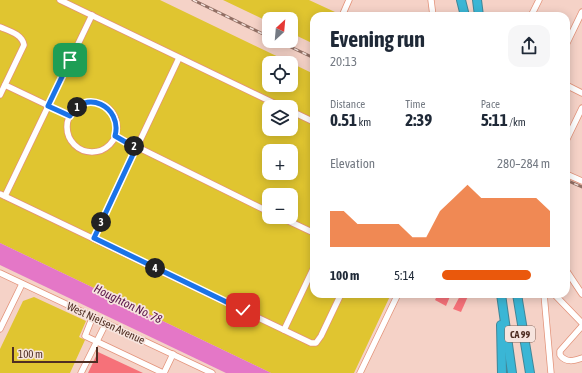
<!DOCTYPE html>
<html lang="en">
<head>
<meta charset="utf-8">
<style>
	:root { --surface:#fff; --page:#f6f6f7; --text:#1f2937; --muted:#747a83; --accent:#ea580c }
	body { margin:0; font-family:"Asap Condensed",sans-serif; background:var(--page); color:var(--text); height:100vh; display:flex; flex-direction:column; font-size:15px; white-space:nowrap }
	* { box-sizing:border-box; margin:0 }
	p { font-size:13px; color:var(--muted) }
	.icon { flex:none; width:22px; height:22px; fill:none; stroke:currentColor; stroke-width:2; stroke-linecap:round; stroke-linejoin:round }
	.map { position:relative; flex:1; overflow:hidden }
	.sheet { position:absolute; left:310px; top:12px; width:260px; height:286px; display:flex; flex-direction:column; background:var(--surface); border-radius:12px; box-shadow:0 2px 10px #0003 }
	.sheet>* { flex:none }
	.needle { width:26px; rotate:26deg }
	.buttons { position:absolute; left:262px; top:12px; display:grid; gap:8px }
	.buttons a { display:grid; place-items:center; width:36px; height:36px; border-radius:8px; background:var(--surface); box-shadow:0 2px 10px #0003; font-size:20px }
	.scale { position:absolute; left:12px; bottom:10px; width:86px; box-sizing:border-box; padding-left:4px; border:2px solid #4f2e23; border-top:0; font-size:11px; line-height:14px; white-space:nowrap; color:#4f2e23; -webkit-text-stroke:3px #f6e4de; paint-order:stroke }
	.pin { position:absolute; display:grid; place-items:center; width:34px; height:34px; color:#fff; margin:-17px; border-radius:8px; box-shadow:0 2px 6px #0006 }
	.km { position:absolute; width:20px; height:20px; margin:-10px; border-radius:50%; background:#222; color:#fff; font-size:11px; line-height:20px; text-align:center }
	.round { display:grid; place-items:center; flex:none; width:42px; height:42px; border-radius:12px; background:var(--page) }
	.headline { display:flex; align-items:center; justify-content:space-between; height:68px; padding:0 20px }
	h1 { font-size:22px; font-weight:700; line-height:30px }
	.metrics { display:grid; grid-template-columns:repeat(3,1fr); gap:6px; height:68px; padding:4px 20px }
	.metrics div { display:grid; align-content:center }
	.metrics b { font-size:17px; font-weight:700 }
	.metrics small { font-size:11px; font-weight:400 }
	.metrics p { font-size:11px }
	.chart { height:112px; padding:8px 20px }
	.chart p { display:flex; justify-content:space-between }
	.chart svg { width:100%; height:72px; margin-top:4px; fill:var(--accent); opacity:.7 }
	ul { padding:0 20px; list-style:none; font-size:13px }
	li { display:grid; grid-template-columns:64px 48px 1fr; align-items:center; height:30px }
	li i { height:10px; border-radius:5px; background:var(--accent) }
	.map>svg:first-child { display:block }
	.green { fill:#e0c530; fill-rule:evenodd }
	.water { fill:#e477c7 }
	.building { fill:#f67179 }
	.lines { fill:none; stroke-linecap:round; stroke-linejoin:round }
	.minor-casing { stroke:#e39279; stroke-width:7 }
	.highway-casing { stroke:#418697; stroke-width:10 }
	.minor { stroke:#fff; stroke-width:5.5 }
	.highway { stroke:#3ab6d5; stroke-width:8 }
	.rail-casing { stroke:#916f64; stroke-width:3 }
	.rail { stroke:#f6e4de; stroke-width:1.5; stroke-dasharray:4.5; stroke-linecap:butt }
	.route-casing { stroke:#fff; stroke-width:8 }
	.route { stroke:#1a73e8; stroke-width:5 }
	.labels { text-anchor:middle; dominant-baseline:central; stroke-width:3.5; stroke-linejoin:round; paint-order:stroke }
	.shield { fill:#f6e4de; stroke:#81655b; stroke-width:1 }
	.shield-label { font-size:10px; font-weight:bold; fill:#4f2e23 }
	.street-label { font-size:11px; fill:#4f2e23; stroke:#f6e4de }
	.water-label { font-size:12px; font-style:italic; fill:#5a174b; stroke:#f6e4de }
</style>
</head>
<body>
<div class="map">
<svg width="582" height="373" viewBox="0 0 582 373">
	<rect width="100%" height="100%" fill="#f5d2c7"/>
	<g class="green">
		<path d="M0,0h160l154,74v220h77l-37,79h-83l-271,-130zM269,63h22v22h-22zM269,107h22v22h-22zM269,151h22v22h-22zM269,195h22v22h-22z"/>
		<path d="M223,0h86l26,12 -2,4h-19v28l-23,-11v-14h-22v3z"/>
		<path d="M34,297l52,24 -7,16 6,3 -15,33h-70v-24l23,-48z"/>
	</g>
	<path class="water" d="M0,243l271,130h-45l-226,-108z"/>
	<g class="building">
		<path d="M438,294h13l-5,12 -11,-6z"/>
		<path d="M461,294h8l-8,18 -8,-3z"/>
		<path d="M98,352l45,21h-55z"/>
	</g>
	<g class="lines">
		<defs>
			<g id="minor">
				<path d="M60,0l222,107"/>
				<path d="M431,0l2,16"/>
				<path d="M342,16l7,-16"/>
				<path d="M531,16l8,-16"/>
				<path d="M0,27c9,4 22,7 24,18l-24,50"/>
				<path d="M566,45l16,-33"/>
				<path d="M5,85l65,31"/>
				<path d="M566,85l16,8"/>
				<circle cx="92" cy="127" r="25"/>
				<path d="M291,111l23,11"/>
				<path d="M115,136l154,76"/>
				<path d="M566,141l16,-33"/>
				<path d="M566,174l16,7"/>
				<path d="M0,194l311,149h5l5,-7 20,-42"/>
				<path d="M5,196l87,-181"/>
				<path d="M280,217l34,16"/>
				<path d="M94,238l85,-180"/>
				<path d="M566,270l16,24"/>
				<path d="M0,273l212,100"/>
				<path d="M544,294l7,79"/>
				<path d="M554,294l28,29"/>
				<path d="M93,316l-8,20 78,37"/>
				<path d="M582,326l-22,25v4c6,8 14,6 22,3"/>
				<path d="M0,329l22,-45"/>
				<path d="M284,330l30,-63"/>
				<path d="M81,373l25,-50"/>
				<path d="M164,373l9,-19"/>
				<path d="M360,373l38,-79"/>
			</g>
			<g id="highway">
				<path d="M461,0l4,16"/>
				<path d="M477,0l2,16"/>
				<path d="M501,294l11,79"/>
				<path d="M517,294l13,79"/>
				<path d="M501,325l1,48"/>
			</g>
		</defs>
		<use href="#minor" class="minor-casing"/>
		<use href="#highway" class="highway-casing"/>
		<use href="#minor" class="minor"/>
		<use href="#highway" class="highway"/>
		<defs>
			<g id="rail">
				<path d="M193,0l76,37"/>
				<path d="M278,41l36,17"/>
				<path d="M566,180l16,7"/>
			</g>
		</defs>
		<use href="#rail" class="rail-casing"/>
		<use href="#rail" class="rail"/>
	</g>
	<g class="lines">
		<defs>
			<path id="route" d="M70,60l-22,46 22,10c14,-28 53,-10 45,20l21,12 -42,90 149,72"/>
		</defs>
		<use href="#route" class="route-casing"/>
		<use href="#route" class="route"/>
	</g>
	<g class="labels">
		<rect class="shield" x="505" y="326" width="30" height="16" rx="3"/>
		<g class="shield-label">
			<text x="520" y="334">CA 99</text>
		</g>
		<g class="street-label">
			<text transform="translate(106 323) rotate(25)">West Nielsen Avenue</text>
		</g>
		<g class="water-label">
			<text transform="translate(128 304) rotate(26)">Houghton No. 78</text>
		</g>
	</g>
</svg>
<div class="buttons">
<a><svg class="needle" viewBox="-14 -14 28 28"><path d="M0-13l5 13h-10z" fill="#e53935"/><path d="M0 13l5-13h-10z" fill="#747a83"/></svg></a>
<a><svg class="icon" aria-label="locate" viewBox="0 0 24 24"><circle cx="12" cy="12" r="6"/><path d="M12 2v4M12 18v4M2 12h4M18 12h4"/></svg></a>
<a><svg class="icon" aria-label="layers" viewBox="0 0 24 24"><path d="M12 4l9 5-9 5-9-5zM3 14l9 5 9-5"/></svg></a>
<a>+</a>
<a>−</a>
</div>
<div class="scale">100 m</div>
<div class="pin" style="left:70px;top:60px;background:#1e9e55"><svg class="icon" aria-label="arrive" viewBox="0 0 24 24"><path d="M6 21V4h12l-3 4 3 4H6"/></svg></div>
<div class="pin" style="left:243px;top:310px;background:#d93025"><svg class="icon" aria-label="check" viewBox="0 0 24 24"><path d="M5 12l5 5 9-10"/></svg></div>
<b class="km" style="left:77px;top:107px">1</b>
<b class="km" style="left:134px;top:146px">2</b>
<b class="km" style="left:101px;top:222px">3</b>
<b class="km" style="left:155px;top:268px">4</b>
<section class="sheet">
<div class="headline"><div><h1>Evening run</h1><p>20:13</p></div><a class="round"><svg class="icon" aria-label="share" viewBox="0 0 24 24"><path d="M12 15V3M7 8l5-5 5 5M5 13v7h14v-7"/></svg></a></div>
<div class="metrics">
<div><p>Distance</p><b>0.51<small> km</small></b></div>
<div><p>Time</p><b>2:39</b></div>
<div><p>Pace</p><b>5:11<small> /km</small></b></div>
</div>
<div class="chart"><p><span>Elevation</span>280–284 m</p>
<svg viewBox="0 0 160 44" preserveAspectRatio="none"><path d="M0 44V22L10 22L20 30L30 30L40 30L50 30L60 38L70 38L80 22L90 14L100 6L110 14L120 14L130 14L140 14L150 14L160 22V44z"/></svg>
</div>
<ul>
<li><b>100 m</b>5:14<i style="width:82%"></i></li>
</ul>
</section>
</div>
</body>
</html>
